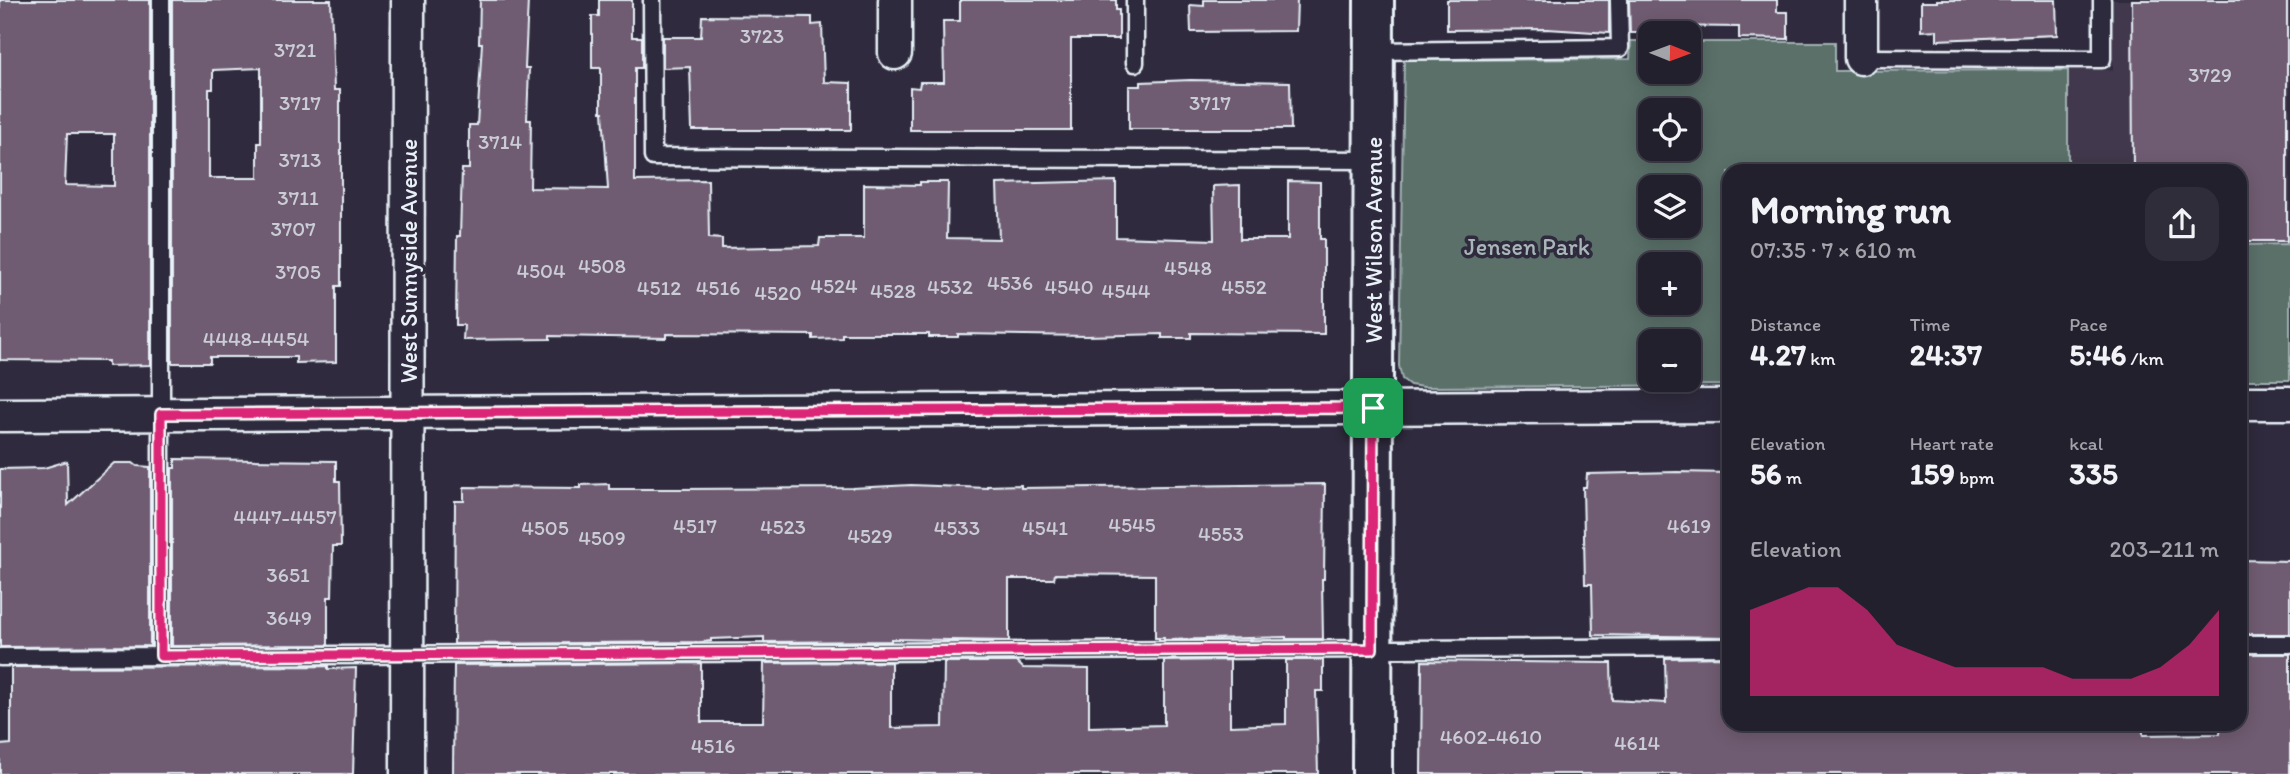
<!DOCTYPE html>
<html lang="en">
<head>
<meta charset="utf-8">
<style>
	:root { --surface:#23202e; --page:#2f2d3a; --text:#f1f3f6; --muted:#a3a3aa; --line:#403e4a; --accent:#db2777 }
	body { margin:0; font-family:Itim,sans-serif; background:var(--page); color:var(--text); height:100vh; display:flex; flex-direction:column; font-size:26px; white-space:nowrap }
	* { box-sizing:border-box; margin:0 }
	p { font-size:23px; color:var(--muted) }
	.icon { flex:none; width:38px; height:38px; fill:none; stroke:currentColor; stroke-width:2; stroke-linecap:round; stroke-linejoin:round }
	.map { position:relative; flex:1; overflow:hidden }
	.details { position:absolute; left:1722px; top:164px; width:525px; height:567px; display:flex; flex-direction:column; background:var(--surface); border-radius:21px; box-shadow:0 4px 18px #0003,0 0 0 2px var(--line) }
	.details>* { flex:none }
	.needle { width:46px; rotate:91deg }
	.tools { position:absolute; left:1638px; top:21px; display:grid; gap:14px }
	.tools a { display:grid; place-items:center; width:63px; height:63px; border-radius:14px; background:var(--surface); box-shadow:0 4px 18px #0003,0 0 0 2px var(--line); font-size:35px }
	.pin { position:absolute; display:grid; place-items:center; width:60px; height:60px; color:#fff; margin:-30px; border-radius:14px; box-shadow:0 4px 10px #0006 }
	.round { display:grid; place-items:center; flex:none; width:74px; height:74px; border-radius:21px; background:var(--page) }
	.head { display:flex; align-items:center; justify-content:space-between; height:119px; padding:0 28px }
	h1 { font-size:38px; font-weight:800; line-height:52px }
	.figures { display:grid; grid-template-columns:repeat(3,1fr); gap:10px; height:119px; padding:7px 28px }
	.figures div { display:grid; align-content:center }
	.figures b { font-size:30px; font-weight:800 }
	.figures small { font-size:19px; font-weight:400 }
	.figures p { font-size:19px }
	.chart { height:196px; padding:14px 28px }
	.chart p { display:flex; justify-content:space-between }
	.chart svg { width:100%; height:126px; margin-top:7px; fill:var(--accent); opacity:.7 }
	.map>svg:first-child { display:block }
	.built { fill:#42394d }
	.green { fill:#5a6f69; stroke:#a1b0b0; stroke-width:2; fill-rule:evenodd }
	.building { fill:#6f5b72; stroke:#e8f1f8; stroke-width:2; fill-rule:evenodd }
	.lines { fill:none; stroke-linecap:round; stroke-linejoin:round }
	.service-casing { stroke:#e8f1f8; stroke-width:21 }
	.minor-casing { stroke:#e8f1f8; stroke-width:37 }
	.tertiary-casing { stroke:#e8f1f8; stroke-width:44 }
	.service { stroke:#2f2a3d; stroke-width:16 }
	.minor { stroke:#2f2a3d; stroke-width:32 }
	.tertiary { stroke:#2f2a3d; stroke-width:38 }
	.route-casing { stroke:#fff; stroke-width:14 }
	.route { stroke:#db2777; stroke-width:9 }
	.labels { text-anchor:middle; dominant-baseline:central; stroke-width:7; stroke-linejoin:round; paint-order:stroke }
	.number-label { font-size:21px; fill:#caccd6 }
	.street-label { font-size:24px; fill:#e8f1f8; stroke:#2f2a3d }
	.park-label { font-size:24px; fill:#a8b6b8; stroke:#2f2a3d }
</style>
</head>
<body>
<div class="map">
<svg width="2290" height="774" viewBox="0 0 2290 774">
	<rect width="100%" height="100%" fill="#2f2a3d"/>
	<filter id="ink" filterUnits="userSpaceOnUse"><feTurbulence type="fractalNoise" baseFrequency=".0143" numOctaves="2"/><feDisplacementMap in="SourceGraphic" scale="14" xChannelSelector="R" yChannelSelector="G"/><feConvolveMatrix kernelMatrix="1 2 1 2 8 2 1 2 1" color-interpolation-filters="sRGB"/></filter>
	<g filter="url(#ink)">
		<path class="built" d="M2113,0h177v244l-50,1v-73l-172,-1v-101h45z"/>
		<g class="green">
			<path d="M1631,41h19v31h39v-30h146v29l233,-1v101l-339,1v213l-306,2 -13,-2 -8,-6 -3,-13 5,-306 226,-1zM1650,110h39v39h-39zM1650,187h39v39h-39zM1650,264h39v39h-39zM1650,341h39v39h-39z"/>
			<path d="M2290,244v136h-50v-135z"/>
		</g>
		<g class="building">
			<path d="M0,0h150v365l-42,1v-5l-108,-1zM67,134h47v52l-49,-1z"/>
			<path d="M172,0h159l3,90h6v53h1v143h-5v76l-40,1v-6h-86v6h-38zM261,68v75h-3v35h-49v-89h4v-19z"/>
			<path d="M480,0h48l-3,68h4l-2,52h4l-1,68 78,1 -5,-77h-2v-44h-9v-52h7v-16h33v37h10v31h-7v113l73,-1 1,58 13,1v9l97,-2 1,-8h44v-54l56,1v-3h28l-1,56 52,1 -2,-55 119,-3v56l98,3 -1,-54 27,-1v54h48v-58l32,1v57h4v95l-133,-1v5h-29v-4l-75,2 -129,-2v3h-29v-3h-87v4l-29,1v-4l-147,-1v4l-116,-2v3l-87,1 1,-15h-8l1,-89h3l2,-67h7v-44h8l5,-82h-3z"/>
			<path d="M960,0h156v10h3v29h-48v91h-161v-43l9,1 1,-6h24l-1,-61h17z"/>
			<path d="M1204,0h93l-1,31 -105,1 -1,-27 14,1z"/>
			<path d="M1447,0h162v33l-62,-4 -100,1z"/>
			<path d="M1629,0h148v12h11v27l-49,-1v-11l-77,-1v7h-32z"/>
			<path d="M1937,0h119l1,35 -120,5v-10l-16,1v-29h16z"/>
			<path d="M2132,0h155v241h-47v-69h-107z"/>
			<path d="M702,16l110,1v8l10,-1 2,58 27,1v47h-159l-2,-63 -27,1v-31h38z"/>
			<path d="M1191,80l99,2 1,47h-162v-43h12v-4z"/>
			<path d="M175,459l161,2v20h4l1,65h-8l-1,51h-4v48l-156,1v-178h3z"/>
			<path d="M67,461l1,44 46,-42h19l4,3 13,1v179l-150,1v-178l44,-1z"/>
			<path d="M1677,472l52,1v164l-136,-2 -1,-51h-7l-2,-97h3l1,-13z"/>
			<path d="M609,484v5h69l174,-1 59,-3 76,3v-2l34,-1v3l304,-4 -1,95h-2l1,60h-37v-2l-122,3v-2h-9v-63l-100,-1 -1,5h-45v62l-118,-2v2l-127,1v-5l-53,2v2l-10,1 -247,2 1,-143h9v-14l117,1v-3z"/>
			<path d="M2240,560l50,1v73h-50z"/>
			<path d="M2240,654h50v120h-869l1,-113 189,2 1,37 54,3 -1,-45 64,-1v67h269v7l59,-1v-6h86v11l77,-1 1,-10h19z"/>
			<path d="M1230,660v66l56,-2v-64h37v31h-7l2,83h-865l1,-109 247,-2v59h62l1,-59 127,-1v66l52,-1 1,-65h73l6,6 66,1v58l75,-2v-64z"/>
			<path d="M328,666v3l28,-1 -3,106h-353v-29l11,-1v-77z"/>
		</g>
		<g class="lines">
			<defs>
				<g id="service">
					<path d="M161,0v656"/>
					<path d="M652,0l1,157 720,3"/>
					<path d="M1374,51l246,-3 -1,-48"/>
					<path d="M1861,58l241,1v-59"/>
					<path d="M1135,63v-63"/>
					<path d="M2240,644h50"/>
					<path d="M0,657l1729,-10"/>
				</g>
				<g id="minor">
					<path d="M1861,0v58"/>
					<path d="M895,53v-53"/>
					<path d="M2240,403h50"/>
					<path d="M0,415l1729,-9"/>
					<path d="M407,774l1,-774"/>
				</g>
				<path id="tertiary" d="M1372,774l2,-774"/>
			</defs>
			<use href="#service" class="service-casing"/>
			<use href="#minor" class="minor-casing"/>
			<use href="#tertiary" class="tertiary-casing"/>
			<use href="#service" class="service"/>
			<use href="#minor" class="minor"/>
			<use href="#tertiary" class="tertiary"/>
		</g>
	</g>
	<g class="lines" filter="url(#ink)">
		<defs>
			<path id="route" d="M1373,408l-1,241 -1211,7v-242z"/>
		</defs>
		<use href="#route" class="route-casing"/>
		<use href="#route" class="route"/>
	</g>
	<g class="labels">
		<g class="number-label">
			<text x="762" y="35">3723</text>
			<text x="295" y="49">3721</text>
			<text x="2210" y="74">3729</text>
			<text x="300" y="102">3717</text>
			<text x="1210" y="102">3717</text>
			<text x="500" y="141">3714</text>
			<text x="300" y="159">3713</text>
			<text x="298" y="197">3711</text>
			<text x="293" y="228">3707</text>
			<text x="602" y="265">4508</text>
			<text x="1188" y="267">4548</text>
			<text x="541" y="270">4504</text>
			<text x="298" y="271">3705</text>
			<text x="1010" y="282">4536</text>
			<text x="834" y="285">4524</text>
			<text x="950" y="286">4532</text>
			<text x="1069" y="286">4540</text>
			<text x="1244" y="286">4552</text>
			<text x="659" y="287">4512</text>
			<text x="718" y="287">4516</text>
			<text x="893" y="290">4528</text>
			<text x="1126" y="290">4544</text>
			<text x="778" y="292">4520</text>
			<text x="256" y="338">4448-4454</text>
			<text x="285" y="516">4447-4457</text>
			<text x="1132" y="524">4545</text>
			<text x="695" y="525">4517</text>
			<text x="1689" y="525">4619</text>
			<text x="783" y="526">4523</text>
			<text x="545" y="527">4505</text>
			<text x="957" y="527">4533</text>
			<text x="1045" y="527">4541</text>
			<text x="1221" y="533">4553</text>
			<text x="870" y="535">4529</text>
			<text x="602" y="537">4509</text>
			<text x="288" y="574">3651</text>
			<text x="289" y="617">3649</text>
			<text x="1491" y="736">4602-4610</text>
			<text x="1637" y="742">4614</text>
			<text x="713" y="745">4516</text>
		</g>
		<g class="street-label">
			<text transform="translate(1373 240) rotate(-90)">West Wilson Avenue</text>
			<text transform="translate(408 261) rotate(-90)">West Sunnyside Avenue</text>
		</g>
		<g class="park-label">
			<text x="1527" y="246">Jensen Park</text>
		</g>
	</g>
</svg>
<div class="tools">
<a><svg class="needle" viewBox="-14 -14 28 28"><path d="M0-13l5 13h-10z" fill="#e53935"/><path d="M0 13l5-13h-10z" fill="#a3a3aa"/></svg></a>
<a><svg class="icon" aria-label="locate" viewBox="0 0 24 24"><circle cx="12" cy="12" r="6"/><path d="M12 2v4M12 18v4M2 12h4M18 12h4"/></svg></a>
<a><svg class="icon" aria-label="layers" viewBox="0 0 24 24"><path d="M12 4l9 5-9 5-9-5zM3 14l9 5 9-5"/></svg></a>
<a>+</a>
<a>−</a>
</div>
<div class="pin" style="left:1373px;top:408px;background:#1e9e55"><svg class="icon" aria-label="arrive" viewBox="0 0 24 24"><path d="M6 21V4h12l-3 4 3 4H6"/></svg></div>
<section class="details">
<div class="head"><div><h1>Morning run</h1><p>07:35 · 7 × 610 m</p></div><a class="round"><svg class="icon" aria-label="share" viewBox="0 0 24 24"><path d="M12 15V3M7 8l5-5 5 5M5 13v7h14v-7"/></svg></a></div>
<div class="figures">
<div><p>Distance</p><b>4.27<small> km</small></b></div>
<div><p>Time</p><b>24:37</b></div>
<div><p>Pace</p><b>5:46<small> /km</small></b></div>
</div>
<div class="figures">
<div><p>Elevation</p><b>56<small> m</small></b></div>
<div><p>Heart rate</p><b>159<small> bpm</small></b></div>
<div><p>kcal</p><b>335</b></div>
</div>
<div class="chart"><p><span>Elevation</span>203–211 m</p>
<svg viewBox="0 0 160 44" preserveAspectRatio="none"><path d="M0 44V14L10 10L20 6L30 6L40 14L50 26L60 30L70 34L80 34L90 34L100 34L110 38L120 38L130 38L140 34L150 26L160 14V44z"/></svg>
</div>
</section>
</div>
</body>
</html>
